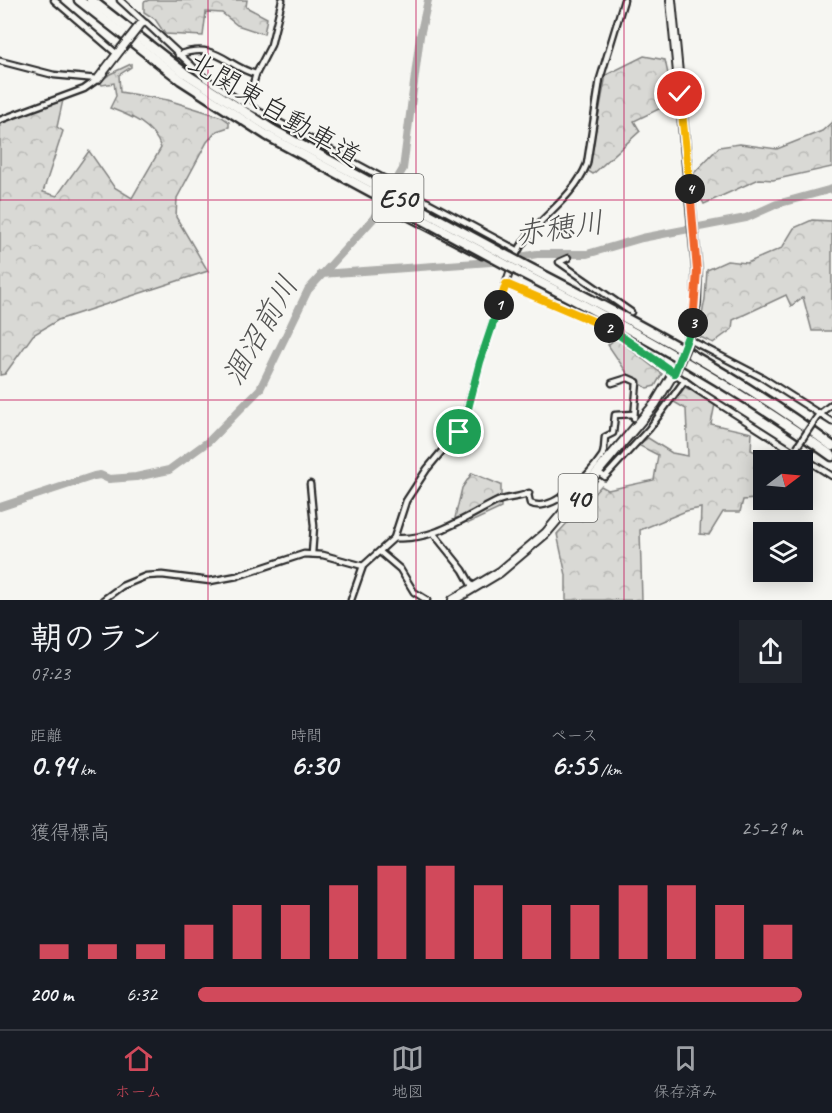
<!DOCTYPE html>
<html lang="ja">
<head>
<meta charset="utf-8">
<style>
	:root { --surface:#171b24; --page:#20242c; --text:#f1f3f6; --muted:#9ea1a6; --line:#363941; --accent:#d1495b }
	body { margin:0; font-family:Caveat,"Klee One",sans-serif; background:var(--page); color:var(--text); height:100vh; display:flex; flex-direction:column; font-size:22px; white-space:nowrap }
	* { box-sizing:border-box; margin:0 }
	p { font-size:20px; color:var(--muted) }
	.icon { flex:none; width:33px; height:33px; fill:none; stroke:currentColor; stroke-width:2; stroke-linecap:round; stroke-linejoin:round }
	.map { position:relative; height:600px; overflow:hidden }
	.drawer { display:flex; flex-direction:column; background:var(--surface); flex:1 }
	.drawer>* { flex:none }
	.needle { width:39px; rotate:74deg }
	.tools { position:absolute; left:753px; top:450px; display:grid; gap:12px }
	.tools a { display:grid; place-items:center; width:60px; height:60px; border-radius:0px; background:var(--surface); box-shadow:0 3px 15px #0003; font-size:30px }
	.pin { position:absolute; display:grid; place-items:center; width:51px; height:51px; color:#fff; margin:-26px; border:3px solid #fff; border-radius:50%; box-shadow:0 2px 6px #0007 }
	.km { position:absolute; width:30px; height:30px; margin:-15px; border-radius:50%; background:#222; color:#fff; font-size:16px; line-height:30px; text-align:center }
	.round { display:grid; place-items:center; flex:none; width:63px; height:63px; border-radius:0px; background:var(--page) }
	.head { display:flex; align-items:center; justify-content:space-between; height:102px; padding:0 30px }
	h1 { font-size:33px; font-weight:700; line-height:45px }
	.stats { display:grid; grid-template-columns:repeat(3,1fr); gap:9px; height:102px; padding:6px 30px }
	.stats div { display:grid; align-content:center }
	.stats b { font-size:30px; font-weight:700 }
	.stats small { font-size:16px; font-weight:400 }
	.stats p { font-size:16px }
	.chart { height:168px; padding:12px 30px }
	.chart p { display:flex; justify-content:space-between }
	.chart svg { width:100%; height:108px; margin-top:6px; stroke:var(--accent); stroke-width:6 }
	ul { padding:0 30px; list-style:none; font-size:20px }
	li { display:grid; grid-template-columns:96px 72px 1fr; align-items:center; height:45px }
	li i { height:15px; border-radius:8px; background:var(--accent) }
	.dock { display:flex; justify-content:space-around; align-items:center; height:84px; border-top:2px solid var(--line); background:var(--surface); font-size:16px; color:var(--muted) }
	.dock a { display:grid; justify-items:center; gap:3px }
	.dock .active { color:var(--accent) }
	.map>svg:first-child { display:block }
	.forest { fill:url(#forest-crowns); stroke:#828280; stroke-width:1.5 }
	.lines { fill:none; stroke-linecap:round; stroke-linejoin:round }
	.river { stroke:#aeaeab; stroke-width:8 }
	.street-tunnel { stroke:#cdcdca; stroke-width:4.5; stroke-dasharray:4.5 2; stroke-linecap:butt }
	.street-casing { stroke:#2b2b2b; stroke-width:9 }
	.secondary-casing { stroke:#2b2b2b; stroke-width:11 }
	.primary-casing { stroke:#2b2b2b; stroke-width:12 }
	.highway-casing { stroke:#2b2b2b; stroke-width:13 }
	.street { stroke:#f6f6f2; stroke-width:4.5 }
	.secondary { stroke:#f6f6f2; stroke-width:7 }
	.primary { stroke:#f6f6f2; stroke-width:8 }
	.highway { stroke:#f6f6f2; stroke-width:8 }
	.street-bridge-casing { stroke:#2b2b2b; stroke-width:9; stroke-linecap:butt }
	.secondary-bridge-casing { stroke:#2b2b2b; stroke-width:11; stroke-linecap:butt }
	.primary-bridge-casing { stroke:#2b2b2b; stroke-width:12; stroke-linecap:butt }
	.highway-bridge-casing { stroke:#2b2b2b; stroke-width:13; stroke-linecap:butt }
	.street-bridge { stroke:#f6f6f2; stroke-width:4.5 }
	.secondary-bridge { stroke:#f6f6f2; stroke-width:7 }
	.primary-bridge { stroke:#f6f6f2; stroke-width:8 }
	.highway-bridge { stroke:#f6f6f2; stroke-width:8 }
	.split-1-casing { stroke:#fff; stroke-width:12 }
	.split-2-casing { stroke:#fff; stroke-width:12 }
	.split-3-casing { stroke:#fff; stroke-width:12 }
	.split-4-casing { stroke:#fff; stroke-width:12 }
	.split-5-casing { stroke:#fff; stroke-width:12 }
	.split-1 { stroke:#22a559; stroke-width:8 }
	.split-2 { stroke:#f5b400; stroke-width:8 }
	.split-3 { stroke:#22a559; stroke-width:8 }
	.split-4 { stroke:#f0652b; stroke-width:8 }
	.split-5 { stroke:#f5b400; stroke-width:8 }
	.grid { fill:none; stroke:#c2185b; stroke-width:1.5; stroke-opacity:0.55 }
	.labels { text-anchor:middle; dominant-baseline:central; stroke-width:4.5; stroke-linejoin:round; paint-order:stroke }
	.shield { fill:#f6f6f2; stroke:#686867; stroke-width:1.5 }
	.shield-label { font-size:27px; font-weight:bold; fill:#2b2b2b }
	.street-label { font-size:28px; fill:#2b2b2b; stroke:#f6f6f2 }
	.water-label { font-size:30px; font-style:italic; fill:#525251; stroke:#f6f6f2 }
</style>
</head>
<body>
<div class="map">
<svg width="832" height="600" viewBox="0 0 832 600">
	<defs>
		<pattern id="forest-crowns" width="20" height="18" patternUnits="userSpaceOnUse" patternTransform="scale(1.5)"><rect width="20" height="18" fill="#d9d9d5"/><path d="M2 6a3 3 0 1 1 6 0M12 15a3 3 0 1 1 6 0" fill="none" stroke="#babab7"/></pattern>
	</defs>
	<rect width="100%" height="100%" fill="#f6f6f2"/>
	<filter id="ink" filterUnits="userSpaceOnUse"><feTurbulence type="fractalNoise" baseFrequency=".0167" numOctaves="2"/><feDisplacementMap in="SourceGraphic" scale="12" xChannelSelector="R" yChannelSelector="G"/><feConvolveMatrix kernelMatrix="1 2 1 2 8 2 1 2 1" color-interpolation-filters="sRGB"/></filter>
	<g filter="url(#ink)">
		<g class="forest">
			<path d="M149,0h98l-1,7 21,11 -3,16 -27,-9 -15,-12 -16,-1 -3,24 -38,-2 -10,-15 -11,-7v-10z"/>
			<path d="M644,56l21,4 7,33 -11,15 -27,13 6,10 -47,43 -5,-3 18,-96z"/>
			<path d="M131,64v3l-12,8 1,17 48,8 54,17 7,5v5l-12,4 -10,11 -30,56 -1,19 32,54 -150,49 -25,15 -28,39 -5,1v-253l63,-22 -6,27 6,4 -20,61 14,4 32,-45 25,36 18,11 29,-50c-7,-23 -30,-32 -51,-40l6,-12 -2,-13 -12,2 -2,-3 10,-8z"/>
			<path d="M832,122v45l-59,13 -14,-1 -55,25 -6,-11 -4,-20 25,-26 21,-3 37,5 45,-18z"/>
			<path d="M812,220l20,1v110h-20l-9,-34 -12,9 -5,-11 -53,25 -1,9 -19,14 -15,-7 7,-37 2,-29 20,-9 20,2 35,-15 12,-20z"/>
			<path d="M616,338l46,36 -7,12 -8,2 -18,-12 -21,-31z"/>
			<path d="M685,387l30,17 -4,20 41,9 -1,17 14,6 -10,43 -12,1 -3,12h-17l-14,23 -9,-1 1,-26 -15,3 -46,19 2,70h-76v-25l-9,-41 44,-48 7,4 46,-10 4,-25 -20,-10 10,-7 24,15 16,3 -2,-47 -12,-7z"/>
			<path d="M472,473l29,12v23l-32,15 -14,-5 7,-30z"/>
		</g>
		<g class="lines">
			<g class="river">
				<path d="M321,274l170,-12 46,-8h50l55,-16 104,-20 31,-14 55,-15"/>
				<path d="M0,507l94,-31 6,-1 9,4 27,-2 33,-7 40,-29 51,-52 48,-99 65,-71 30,-50 17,-133 8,-36"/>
			</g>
			<path class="street-tunnel" d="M567,302l10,-18"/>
			<defs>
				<g id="street">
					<path d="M54,0l63,54"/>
					<path d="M120,0l24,22"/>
					<path d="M140,25l6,-2 60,56 41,26 270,145"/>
					<path d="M178,55c40,-14 47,11 78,19"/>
					<path d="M0,61l54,14 44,4"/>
					<path d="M247,105l9,-31 15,-29 11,-45"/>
					<path d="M0,120l84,-31 14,-10"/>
					<path d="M396,211l86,45"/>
					<path d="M568,258l-9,4 72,50"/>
					<path d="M514,260c15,-39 57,-56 73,-96l13,-85 24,-79"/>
					<path d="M506,284l108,46 85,61 133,85"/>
					<path d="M688,339l75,39 69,44"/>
					<path d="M612,383l16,-5 9,4 -3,36"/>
					<path d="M818,415l14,-11"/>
					<path d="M598,472l7,5 44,-48 36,-49"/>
					<path d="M310,484l4,42 -2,28"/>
					<path d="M528,494l2,9c22,12 60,-29 72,-47 3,-5 2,-13 3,-19l8,-4 2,-18 19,-1"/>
					<path d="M434,534l29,36 10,18"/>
					<path d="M394,538c40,3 69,-20 104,-37 10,-4 22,-3 31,-8"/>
					<path d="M380,552l20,17 14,23 13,8"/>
					<path d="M103,600l19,-14 24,-10 16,-1 48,6 27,-5 67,-22 19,1 40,11"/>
					<path d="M351,600l12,-34 31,-28 12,-37 21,-32 35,-42 18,-65 31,-94"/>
				</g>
				<path id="secondary" d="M98,79l23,-30"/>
				<g id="primary">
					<path d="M671,0l26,271 -1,33 -9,39"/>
					<path d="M453,600l47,-28 46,-39 109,-129 21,-35"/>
				</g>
				<g id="highway">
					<path d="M79,0l102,80 87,56"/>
					<path d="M91,0l95,74 87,56"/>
					<path d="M524,265c105,54 213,110 308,181"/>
					<path d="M518,271c109,55 215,114 314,185"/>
				</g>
			</defs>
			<use href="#street" class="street-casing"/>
			<use href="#secondary" class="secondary-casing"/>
			<use href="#primary" class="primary-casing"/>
			<use href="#highway" class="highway-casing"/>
			<use href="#street" class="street"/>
			<use href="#secondary" class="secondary"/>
			<use href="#primary" class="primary"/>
			<use href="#highway" class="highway"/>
			<defs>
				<path id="street-bridge" d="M797,447l20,-30"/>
				<path id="secondary-bridge" d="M121,49l19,-24"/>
				<path id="primary-bridge" d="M676,369l11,-26"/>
				<g id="highway-bridge">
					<path d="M273,130l251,135"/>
					<path d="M268,136l250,135"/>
				</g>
			</defs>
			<use href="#street-bridge" class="street-bridge-casing"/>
			<use href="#secondary-bridge" class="secondary-bridge-casing"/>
			<use href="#primary-bridge" class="primary-bridge-casing"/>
			<use href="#highway-bridge" class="highway-bridge-casing"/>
			<use href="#street-bridge" class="street-bridge"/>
			<use href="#secondary-bridge" class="secondary-bridge"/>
			<use href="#primary-bridge" class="primary-bridge"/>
			<use href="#highway-bridge" class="highway-bridge"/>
		</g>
	</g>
	<g class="lines" filter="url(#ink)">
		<defs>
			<path id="split-1" d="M459,432l7,-16 14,-54 19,-57"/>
			<path id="split-2" d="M499,305l7,-21 103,44"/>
			<path id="split-3" d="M609,328l65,45 19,-50"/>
			<path id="split-4" d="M690,189l7,82 -4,52"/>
			<path id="split-5" d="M680,94l10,95"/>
		</defs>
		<use href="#split-1" class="split-1-casing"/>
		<use href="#split-2" class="split-2-casing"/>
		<use href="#split-3" class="split-3-casing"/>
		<use href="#split-4" class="split-4-casing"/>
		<use href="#split-5" class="split-5-casing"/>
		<use href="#split-1" class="split-1"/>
		<use href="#split-2" class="split-2"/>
		<use href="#split-3" class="split-3"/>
		<use href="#split-4" class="split-4"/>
		<use href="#split-5" class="split-5"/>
	</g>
	<path class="grid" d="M208,0v600M416,0v600M624,0v600M0,200h832M0,400h832"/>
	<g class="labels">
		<g class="shield">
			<rect x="372.5" y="174" width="51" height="48" rx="4.5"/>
			<rect x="558.5" y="474" width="39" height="48" rx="4.5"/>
		</g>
		<g class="shield-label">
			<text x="398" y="198">E50</text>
			<text x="578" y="498">40</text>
		</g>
		<g class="street-label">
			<text transform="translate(275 109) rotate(31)">北関東自動車道</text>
		</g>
		<g class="water-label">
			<text transform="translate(559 228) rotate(-8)">赤穂川</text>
			<text transform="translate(260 330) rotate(-60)">涸沼前川</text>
		</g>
	</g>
</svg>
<div class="tools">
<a><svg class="needle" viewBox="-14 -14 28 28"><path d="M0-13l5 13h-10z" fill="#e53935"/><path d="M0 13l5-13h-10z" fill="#9ea1a6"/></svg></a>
<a><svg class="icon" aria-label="layers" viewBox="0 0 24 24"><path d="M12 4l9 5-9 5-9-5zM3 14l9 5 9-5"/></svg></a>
</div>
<div class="pin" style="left:459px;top:432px;background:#1e9e55"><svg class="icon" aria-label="arrive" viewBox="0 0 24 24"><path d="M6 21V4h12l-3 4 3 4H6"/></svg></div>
<div class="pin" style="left:680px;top:94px;background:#d93025"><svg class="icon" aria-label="check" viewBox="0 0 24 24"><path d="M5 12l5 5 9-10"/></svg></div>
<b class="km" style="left:499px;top:305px">1</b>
<b class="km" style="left:609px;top:328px">2</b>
<b class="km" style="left:693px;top:323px">3</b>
<b class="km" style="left:690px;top:189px">4</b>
</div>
<section class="drawer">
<div class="head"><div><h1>朝のラン</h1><p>07:23</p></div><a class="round"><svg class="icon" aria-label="share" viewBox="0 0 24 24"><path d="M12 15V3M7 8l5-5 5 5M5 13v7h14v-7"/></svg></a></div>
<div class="stats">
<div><p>距離</p><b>0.94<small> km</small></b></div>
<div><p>時間</p><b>6:30</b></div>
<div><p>ペース</p><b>6:55<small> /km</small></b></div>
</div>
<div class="chart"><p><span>獲得標高</span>25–29 m</p>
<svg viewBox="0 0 160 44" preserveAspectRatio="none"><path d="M5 44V38M15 44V38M25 44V38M35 44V30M45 44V22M55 44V22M65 44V14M75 44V6M85 44V6M95 44V14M105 44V22M115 44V22M125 44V14M135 44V14M145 44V22M155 44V30"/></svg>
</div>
<ul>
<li><b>200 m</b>6:32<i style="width:100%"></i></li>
</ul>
</section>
<nav class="dock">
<a class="active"><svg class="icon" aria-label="home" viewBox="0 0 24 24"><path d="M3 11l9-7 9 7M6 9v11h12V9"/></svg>ホーム</a>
<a><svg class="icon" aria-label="map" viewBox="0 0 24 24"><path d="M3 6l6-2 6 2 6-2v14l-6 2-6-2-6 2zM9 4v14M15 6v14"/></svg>地図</a>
<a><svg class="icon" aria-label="saved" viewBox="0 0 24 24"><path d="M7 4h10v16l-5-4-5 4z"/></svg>保存済み</a>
</nav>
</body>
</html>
